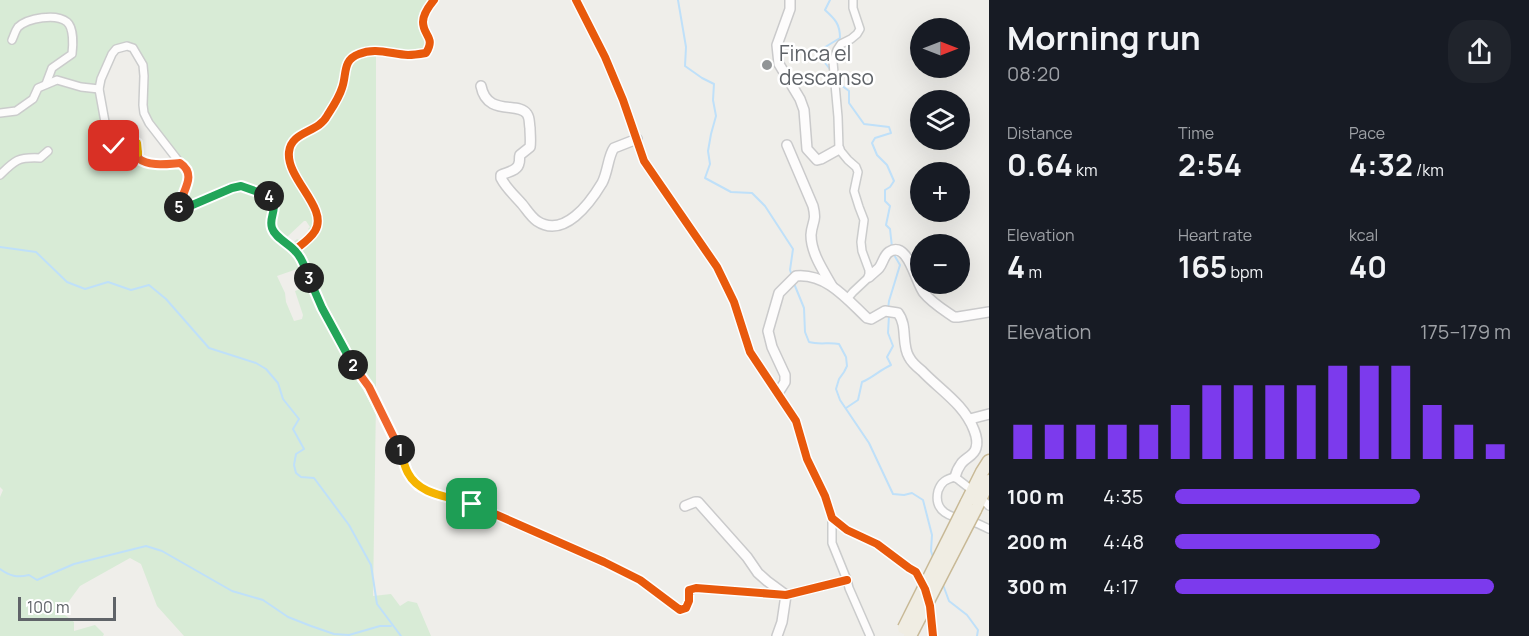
<!DOCTYPE html>
<html lang="en">
<head>
<meta charset="utf-8">
<style>
	:root { --surface:#171b24; --page:#20242c; --text:#f1f3f6; --muted:#9ea1a6; --accent:#7c3aed }
	body { margin:0; font-family:Manrope,sans-serif; background:var(--page); color:var(--text); height:100vh; display:flex; flex-direction:column; font-size:22px; white-space:nowrap }
	* { box-sizing:border-box; margin:0 }
	p { font-size:20px; color:var(--muted) }
	.icon { flex:none; width:33px; height:33px; fill:none; stroke:currentColor; stroke-width:2; stroke-linecap:round; stroke-linejoin:round }
	.map { position:relative; flex:1; overflow:hidden }
	.drawer { display:flex; flex-direction:column; background:var(--surface); width:540px }
	.drawer>* { flex:none }
	.needle { width:39px; rotate:90deg }
	.fabs { position:absolute; left:910px; top:18px; display:grid; gap:12px }
	.fabs a { display:grid; place-items:center; width:60px; height:60px; border-radius:50%; background:var(--surface); box-shadow:0 6px 24px #0002; font-size:30px }
	.scale { position:absolute; left:18px; bottom:15px; width:98px; box-sizing:border-box; padding-left:6px; border:3px solid #5f6368; border-top:0; font-size:16px; line-height:21px; white-space:nowrap; color:#5f6368; -webkit-text-stroke:4px #fff; paint-order:stroke }
	.pin { position:absolute; display:grid; place-items:center; width:51px; height:51px; color:#fff; margin:-26px; border-radius:12px; box-shadow:0 3px 9px #0006 }
	.km { position:absolute; width:30px; height:30px; margin:-15px; border-radius:50%; background:#222; color:#fff; font-size:16px; line-height:30px; text-align:center }
	.round { display:grid; place-items:center; flex:none; width:63px; height:63px; border-radius:24px; background:var(--page) }
	.summary { display:flex; align-items:center; justify-content:space-between; height:102px; padding:0 18px }
	h1 { font-size:33px; font-weight:700; line-height:45px }
	.figures { display:grid; grid-template-columns:repeat(3,1fr); gap:9px; height:102px; padding:6px 18px }
	.figures div { display:grid; align-content:center }
	.figures b { font-size:30px; font-weight:700 }
	.figures small { font-size:16px; font-weight:400 }
	.figures p { font-size:16px }
	.chart { height:168px; padding:12px 18px }
	.chart p { display:flex; justify-content:space-between }
	.chart svg { width:100%; height:108px; margin-top:6px; stroke:var(--accent); stroke-width:6 }
	ul { padding:0 18px; list-style:none; font-size:20px }
	li { display:grid; grid-template-columns:96px 72px 1fr; align-items:center; height:45px }
	li i { height:15px; border-radius:8px; background:var(--accent) }
	main { display:flex; flex:1; min-height:0 }
	.map>svg:first-child { display:block }
	.green { fill:#d8ebd6; fill-rule:evenodd }
	.lines { fill:none; stroke-linecap:round; stroke-linejoin:round }
	.stream { stroke:#bfe0f9; stroke-width:2 }
	.street-casing { stroke:#cbcccc; stroke-width:10 }
	.secondary-casing { stroke:#cacacb; stroke-width:12 }
	.highway-casing { stroke:#c8b996; stroke-width:15 }
	.street { stroke:#fdfcfc; stroke-width:7 }
	.secondary { stroke:#fdfcfc; stroke-width:9 }
	.highway { stroke:#f0ede3; stroke-width:12 }
	.highway-bridge-casing { stroke:#c8b996; stroke-width:15; stroke-linecap:butt }
	.highway-bridge { stroke:#f0ede3; stroke-width:12 }
	.cycleway-casing { stroke:#fff; stroke-width:11 }
	.cycleway { stroke:#e8590c; stroke-width:8 }
	.split-1-casing { stroke:#fff; stroke-width:12 }
	.split-2-casing { stroke:#fff; stroke-width:12 }
	.split-3-casing { stroke:#fff; stroke-width:12 }
	.split-4-casing { stroke:#fff; stroke-width:12 }
	.split-5-casing { stroke:#fff; stroke-width:12 }
	.split-6-casing { stroke:#fff; stroke-width:12 }
	.split-7-casing { stroke:#fff; stroke-width:12 }
	.split-1 { stroke:#f5b400; stroke-width:8 }
	.split-2 { stroke:#f0652b; stroke-width:8 }
	.split-3 { stroke:#22a559; stroke-width:8 }
	.split-4 { stroke:#22a559; stroke-width:8 }
	.split-5 { stroke:#22a559; stroke-width:8 }
	.split-6 { stroke:#f0652b; stroke-width:8 }
	.split-7 { stroke:#f5b400; stroke-width:8 }
	.poi-dot { fill:#919496; stroke:#fff; stroke-width:2 }
	.labels { text-anchor:middle; dominant-baseline:central; stroke-width:5; stroke-linejoin:round; paint-order:stroke }
	.poi-label { font-size:21px; fill:#5f6368; stroke:#fff; text-anchor:start }
</style>
</head>
<body>
<main>
<div class="map">
<svg width="989" height="636" viewBox="0 0 989 636">
	<rect width="100%" height="100%" fill="#efeeea"/>
	<path class="green" d="M0,0h434l-10,14 3,19 -1,20 -50,-2v351l-3,194 18,-2 9,12 8,-5 9,2 14,33h-247l-27,-30 -16,-42 -11,-6 -50,28 -19,26 13,10v9l21,-6 9,9 -1,2h-103v-139l3,-7 -3,-3zM133,48l11,28v37l37,51 -40,-3 -8,-19 -24,2 -10,-55 17,-40zM304,221h2l4,6 -2,2 2,2 -11,9 -2,-1 -4,4 -6,-6zM300,268l7,18 -12,5 8,24 -1,4 -8,2 -8,-19 -1,-9 -8,-17z"/>
	<g class="lines">
		<g class="stream">
			<path d="M678,0l8,47 -1,19 17,12 12,6 -1,16 3,16 -5,18 -3,17 2,13 -5,14 26,14 21,1 13,13 28,43 -3,21 2,6"/>
			<path d="M830,0l-5,10c10,9 15,14 15,28l-23,14 15,20"/>
			<path d="M837,79l4,6 8,6v12l15,21 25,3 2,6 -16,5 -3,5 5,12 10,10 7,16 -4,6 -5,3v11l5,5 -4,19 4,4 2,18"/>
			<path d="M0,247l36,5 31,30 18,7 23,-7 23,8 18,-5 17,14 43,49 47,15 10,6 12,14 5,16 16,20 -6,10 11,20 -8,5 -2,11 2,8 5,4 13,1 35,47 22,40 6,39 24,32"/>
			<path d="M793,281l11,27 1,24 4,10c10,3 20,0 30,2l7,13 1,9 -3,6 -5,7 -3,10 4,11 29,43 24,51 11,1 8,-2 11,7 9,35 -1,16 2,6"/>
			<path d="M888,309l1,-8 11,-36 -7,-12"/>
			<path d="M846,408l12,-8 4,-18c10,-4 18,-12 29,-17l-4,-8 6,-11 -5,-13 1,-18"/>
			<path d="M0,569c10,7 17,9 29,6l8,5 37,-16 72,-18 16,5 70,40 31,9 25,17 23,9 23,8 15,1 31,-9h11"/>
			<path d="M942,582l7,19 18,14 11,15 -1,6"/>
		</g>
		<defs>
			<g id="street">
				<path d="M434,0c-5,6 -11,14 -11,22 0,14 13,15 3,31 -6,1 -12,2 -18,2 -17,-1 -33,-8 -49,-1 -17,6 -12,21 -17,34 -3,10 -10,20 -15,28 -9,17 -36,15 -38,36 -3,27 40,56 26,79 -5,8 -14,14 -20,19l6,8 21,50 35,63 11,16 8,15 27,55 4,14 11,15 17,8 37,10 132,58 36,18 40,30 6,-2 3,-7v-11l7,-2 90,7 61,-15"/>
				<path d="M576,0l29,57 18,43 21,61 73,106 17,35 16,50 46,69 11,38 18,37 7,22 15,12 30,14 32,24 7,4 8,15"/>
				<path d="M12,40c2,-4 3,-9 6,-13 10,-9 38,-14 49,-5 7,6 6,24 5,32l-20,14 -6,16"/>
				<path d="M0,113l16,-2 17,-12 5,-11 19,-8 24,7 18,2"/>
				<path d="M180,163l-31,-40 -5,-10 -1,-8 1,-29 -1,-11 -10,-17 -6,-2 -11,3 -4,5 -11,25 -2,10 10,55c10,3 19,-3 28,-1 1,5 0,10 1,14 4,10 34,6 42,6 19,12 0,29 -1,45l4,1 49,-22h9l30,10c7,12 -3,22 2,33 4,8 15,14 22,20"/>
				<path d="M0,175c15,-15 18,-18 40,-17l8,-7"/>
				<path d="M847,299l6,-7 16,-15v-7l-7,-19 -1,-9 3,-22 -5,-13 -5,-16 4,-19 -2,-5 -8,-7 -9,-11 -1,-32 -5,-55 4,-12 4,-6 10,-5 6,-5 3,-5 -7,-21v-8"/>
				<path d="M973,491l-18,-14c-9,2 -14,5 -17,14 -6,26 22,27 38,32 5,2 9,4 13,6"/>
				<path d="M981,498l8,8"/>
				<path d="M832,518v25l15,37 2,8 21,48"/>
				<path d="M929,603l4,33"/>
			</g>
			<g id="secondary">
				<path d="M790,0v9l-13,36 2,19 21,35 4,11 3,39 10,11 4,-1 18,-10"/>
				<path d="M481,86c6,31 38,15 46,28 3,4 2,9 3,14 0,6 1,13 0,19l-10,8c-1,3 0,6 -1,8 -1,8 -12,9 -18,12v3c5,10 14,18 21,26 5,6 9,13 15,17 27,18 53,-18 65,-38 6,-11 6,-27 12,-35l23,-9"/>
				<path d="M787,145l26,61c4,16 -1,15 -2,29 0,18 12,35 21,51"/>
				<path d="M869,277c3,-3 7,-6 10,-9 4,-5 5,-13 10,-16 19,-13 27,32 35,41 8,10 20,17 30,24h4l31,-5"/>
				<path d="M778,393l7,-11v-7l-13,-28 -4,-16 11,-38 17,-17c30,-3 51,23 71,42l4,1 14,-8 13,2c10,13 3,31 11,44 3,6 8,10 13,14 18,19 42,33 52,59 2,5 4,12 2,18 -2,8 -11,10 -15,16 -3,4 -5,9 -6,13"/>
				<path d="M970,419l19,-5"/>
				<path d="M685,506l10,-4h3l49,55 11,16 9,8 19,14 -4,27 -5,14"/>
			</g>
			<g id="highway">
				<path d="M967,502l15,-30 7,-11"/>
				<path d="M975,510l14,-29"/>
			</g>
		</defs>
		<use href="#street" class="street-casing"/>
		<use href="#secondary" class="secondary-casing"/>
		<use href="#highway" class="highway-casing"/>
		<use href="#street" class="street"/>
		<use href="#secondary" class="secondary"/>
		<use href="#highway" class="highway"/>
		<defs>
			<g id="highway-bridge">
				<path d="M904,628l63,-126"/>
				<path d="M910,636l65,-126"/>
			</g>
		</defs>
		<use href="#highway-bridge" class="highway-bridge-casing"/>
		<use href="#highway-bridge" class="highway-bridge"/>
		<defs>
			<g id="cycleway">
				<path d="M434,0c-5,6 -11,14 -11,22 0,14 13,15 3,31 -6,1 -12,2 -18,2 -17,-1 -33,-8 -49,-1 -17,6 -12,21 -17,34 -3,10 -10,20 -15,28 -9,17 -36,15 -38,36 -3,27 40,56 26,79 -5,8 -14,14 -20,19l6,8 21,50 35,63 11,16 8,15 27,55 4,14 11,15 17,8 37,10 132,58 36,18 40,30 6,-2 3,-7v-11l7,-2 90,7 61,-15"/>
				<path d="M576,0l29,57 18,43 21,61 73,106 17,35 16,50 46,69 11,38 18,37 7,22 15,12 30,14 32,24 7,4 9,17 5,17 3,30"/>
			</g>
		</defs>
		<use href="#cycleway" class="cycleway-casing"/>
		<use href="#cycleway" class="cycleway"/>
	</g>
	<g class="lines">
		<defs>
			<path id="split-1" d="M400,450c3,8 4,16 8,23 12,23 42,23 64,31"/>
			<path id="split-2" d="M353,365l16,22 31,63"/>
			<path id="split-3" d="M309,278l13,30 31,57"/>
			<path id="split-4" d="M269,196c11,13 -1,20 3,32 3,10 18,16 24,24 7,7 9,17 13,26"/>
			<path id="split-5" d="M179,207l4,2 49,-21 9,-2 28,10"/>
			<path id="split-6" d="M138,153v5c11,9 29,6 42,5 18,12 2,28 -1,44"/>
			<path id="split-7" d="M114,146l19,-4 4,1 1,10"/>
		</defs>
		<use href="#split-1" class="split-1-casing"/>
		<use href="#split-2" class="split-2-casing"/>
		<use href="#split-3" class="split-3-casing"/>
		<use href="#split-4" class="split-4-casing"/>
		<use href="#split-5" class="split-5-casing"/>
		<use href="#split-6" class="split-6-casing"/>
		<use href="#split-7" class="split-7-casing"/>
		<use href="#split-1" class="split-1"/>
		<use href="#split-2" class="split-2"/>
		<use href="#split-3" class="split-3"/>
		<use href="#split-4" class="split-4"/>
		<use href="#split-5" class="split-5"/>
		<use href="#split-6" class="split-6"/>
		<use href="#split-7" class="split-7"/>
	</g>
	<circle class="poi-dot" cx="767" cy="65" r="6"/>
	<g class="labels">
		<g class="poi-label">
			<text x="779" y="53">Finca el<tspan x="779" dy="24">descanso</tspan></text>
		</g>
	</g>
</svg>
<div class="fabs">
<a><svg class="needle" viewBox="-14 -14 28 28"><path d="M0-13l5 13h-10z" fill="#e53935"/><path d="M0 13l5-13h-10z" fill="#9ea1a6"/></svg></a>
<a><svg class="icon" aria-label="layers" viewBox="0 0 24 24"><path d="M12 4l9 5-9 5-9-5zM3 14l9 5 9-5"/></svg></a>
<a>+</a>
<a>−</a>
</div>
<div class="scale">100 m</div>
<div class="pin" style="left:472px;top:504px;background:#1e9e55"><svg class="icon" aria-label="arrive" viewBox="0 0 24 24"><path d="M6 21V4h12l-3 4 3 4H6"/></svg></div>
<div class="pin" style="left:114px;top:146px;background:#d93025"><svg class="icon" aria-label="check" viewBox="0 0 24 24"><path d="M5 12l5 5 9-10"/></svg></div>
<b class="km" style="left:400px;top:450px">1</b>
<b class="km" style="left:353px;top:365px">2</b>
<b class="km" style="left:309px;top:278px">3</b>
<b class="km" style="left:269px;top:196px">4</b>
<b class="km" style="left:179px;top:207px">5</b>
</div>
<section class="drawer">
<div class="summary"><div><h1>Morning run</h1><p>08:20</p></div><a class="round"><svg class="icon" aria-label="share" viewBox="0 0 24 24"><path d="M12 15V3M7 8l5-5 5 5M5 13v7h14v-7"/></svg></a></div>
<div class="figures">
<div><p>Distance</p><b>0.64<small> km</small></b></div>
<div><p>Time</p><b>2:54</b></div>
<div><p>Pace</p><b>4:32<small> /km</small></b></div>
</div>
<div class="figures">
<div><p>Elevation</p><b>4<small> m</small></b></div>
<div><p>Heart rate</p><b>165<small> bpm</small></b></div>
<div><p>kcal</p><b>40</b></div>
</div>
<div class="chart"><p><span>Elevation</span>175–179 m</p>
<svg viewBox="0 0 160 44" preserveAspectRatio="none"><path d="M5 44V30M15 44V30M25 44V30M35 44V30M45 44V30M55 44V22M65 44V14M75 44V14M85 44V14M95 44V14M105 44V6M115 44V6M125 44V6M135 44V22M145 44V30M155 44V38"/></svg>
</div>
<ul>
<li><b>100 m</b>4:35<i style="width:73%"></i></li>
<li><b>200 m</b>4:48<i style="width:61%"></i></li>
<li><b>300 m</b>4:17<i style="width:95%"></i></li>
</ul>
</section>
</main>
</body>
</html>
